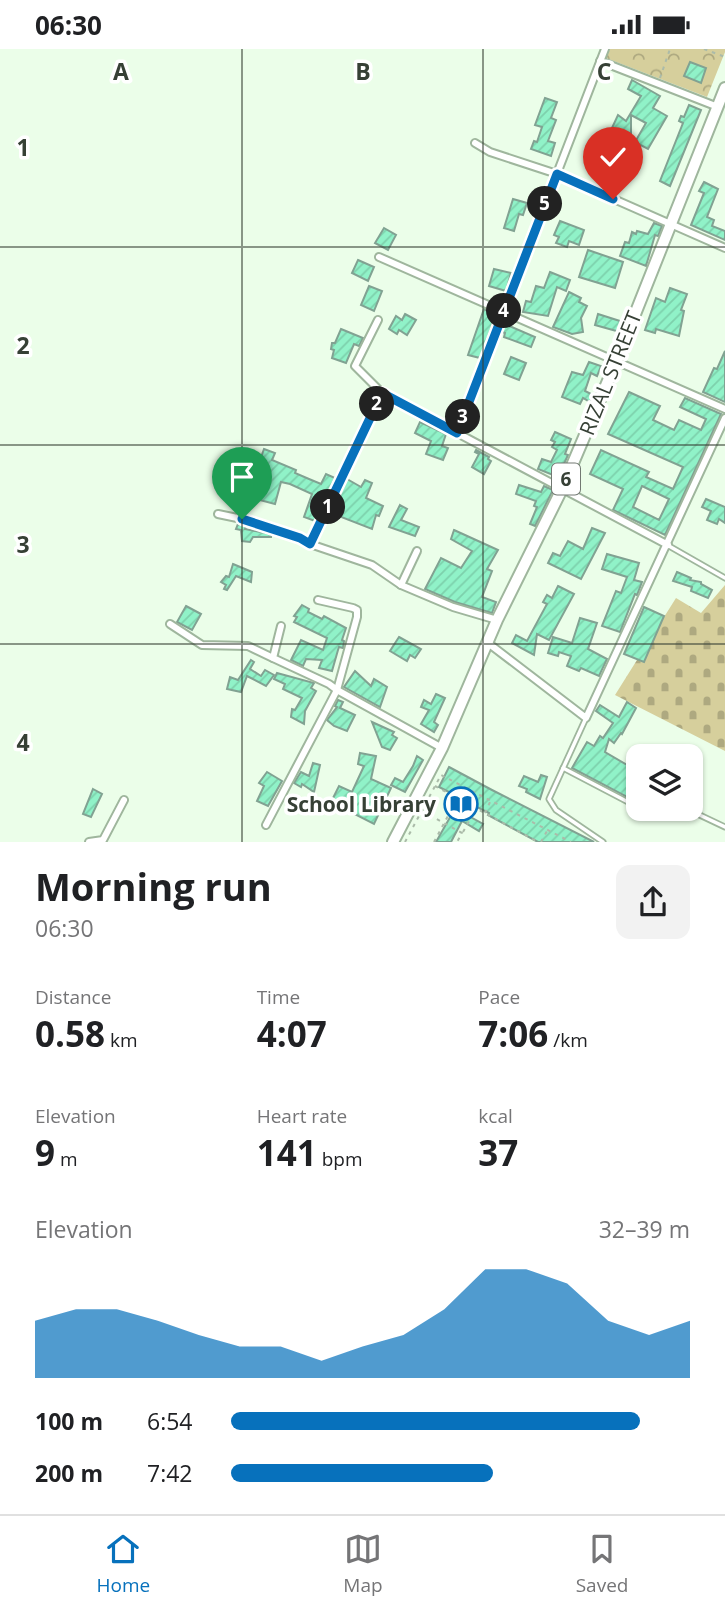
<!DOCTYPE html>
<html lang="en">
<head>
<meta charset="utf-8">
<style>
	:root { --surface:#fff; --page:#f2f2f2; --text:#202124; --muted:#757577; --line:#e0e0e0; --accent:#0771bc }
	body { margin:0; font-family:"Open Sans",sans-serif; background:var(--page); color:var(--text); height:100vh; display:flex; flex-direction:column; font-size:26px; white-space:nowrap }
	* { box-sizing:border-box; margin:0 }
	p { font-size:23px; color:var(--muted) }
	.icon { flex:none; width:38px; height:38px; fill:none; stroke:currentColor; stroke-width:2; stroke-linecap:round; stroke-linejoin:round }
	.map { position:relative; height:793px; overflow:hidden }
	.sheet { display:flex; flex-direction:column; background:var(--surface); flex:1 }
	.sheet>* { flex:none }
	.fabs { position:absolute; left:626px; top:695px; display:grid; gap:14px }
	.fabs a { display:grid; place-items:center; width:77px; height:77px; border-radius:14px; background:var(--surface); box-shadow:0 2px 5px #0004; font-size:35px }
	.pin { position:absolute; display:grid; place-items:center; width:60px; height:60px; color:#fff; margin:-72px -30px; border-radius:50% 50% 50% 0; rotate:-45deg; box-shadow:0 0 7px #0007 }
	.pin .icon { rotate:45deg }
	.km { position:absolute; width:35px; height:35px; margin:-18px; border-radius:50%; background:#222; color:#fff; font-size:19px; line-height:35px; text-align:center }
	.round { display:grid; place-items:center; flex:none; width:74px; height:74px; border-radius:14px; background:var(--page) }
	.headline { display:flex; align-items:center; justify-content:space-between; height:119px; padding:0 35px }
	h1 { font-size:38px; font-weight:700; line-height:52px }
	.stats { display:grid; grid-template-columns:repeat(3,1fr); gap:10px; height:119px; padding:7px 35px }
	.stats div { display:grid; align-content:center }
	.stats b { font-size:35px; font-weight:700 }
	.stats small { font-size:19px; font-weight:400 }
	.stats p { font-size:19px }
	.chart { height:196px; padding:14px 35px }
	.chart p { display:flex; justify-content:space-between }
	.chart svg { width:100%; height:126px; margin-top:7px; fill:var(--accent); opacity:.7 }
	ul { padding:0 35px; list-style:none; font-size:23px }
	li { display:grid; grid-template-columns:112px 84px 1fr; align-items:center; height:52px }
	li i { height:18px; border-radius:9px; background:var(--accent) }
	.status { display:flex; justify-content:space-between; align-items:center; height:49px; padding:0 35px; background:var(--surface); direction:ltr }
	.status svg { height:19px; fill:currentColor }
	.menu { display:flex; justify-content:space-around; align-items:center; height:98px; border-top:2px solid var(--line); background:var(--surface); font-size:19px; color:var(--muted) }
	.menu a { display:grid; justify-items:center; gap:4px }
	.menu .selected { color:var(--accent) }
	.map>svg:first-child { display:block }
	.forest { fill:url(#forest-crowns) }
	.cemetery { fill:url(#cemetery-stones) }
	.building { fill:url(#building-hatch); stroke:#81a292; stroke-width:2; fill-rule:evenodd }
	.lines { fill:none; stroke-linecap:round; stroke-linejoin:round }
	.service-casing { stroke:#9fb69d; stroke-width:7 }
	.minor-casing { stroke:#9fb69d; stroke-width:10 }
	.trunk-casing { stroke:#9fb69d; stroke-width:14 }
	.path { stroke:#abbba9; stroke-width:2; stroke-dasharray:3.5 5; stroke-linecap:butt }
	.service { stroke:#fff; stroke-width:3.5 }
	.minor { stroke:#fff; stroke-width:6 }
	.trunk { stroke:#fff; stroke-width:10 }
	.route-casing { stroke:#fff; stroke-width:14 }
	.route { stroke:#0771bc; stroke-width:9 }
	.grid { fill:none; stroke:#364035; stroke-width:2; stroke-opacity:0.55 }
	.labels { text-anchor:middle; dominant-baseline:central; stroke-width:7; stroke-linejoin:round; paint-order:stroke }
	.shield { fill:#fff; stroke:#727972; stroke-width:2 }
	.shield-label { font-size:19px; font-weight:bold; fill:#364035 }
	.street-label { font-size:21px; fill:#364035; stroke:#fff }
	.poi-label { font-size:21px; font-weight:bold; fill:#364035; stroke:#fff; text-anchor:end }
	.grid-label { font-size:23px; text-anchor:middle; font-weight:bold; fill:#364035; stroke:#fff; stroke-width:7; stroke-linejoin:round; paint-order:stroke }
</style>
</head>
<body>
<div class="status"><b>06:30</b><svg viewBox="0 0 49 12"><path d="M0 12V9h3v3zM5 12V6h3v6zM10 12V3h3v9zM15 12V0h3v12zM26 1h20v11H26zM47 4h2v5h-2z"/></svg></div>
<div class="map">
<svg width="725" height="793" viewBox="0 0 725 793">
	<defs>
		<pattern id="forest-crowns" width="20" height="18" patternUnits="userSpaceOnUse" patternTransform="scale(1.75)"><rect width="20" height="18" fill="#d6cf9c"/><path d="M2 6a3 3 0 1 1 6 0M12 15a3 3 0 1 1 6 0" fill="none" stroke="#aea980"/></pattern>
		<pattern id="cemetery-stones" width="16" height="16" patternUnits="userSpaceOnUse" patternTransform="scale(1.75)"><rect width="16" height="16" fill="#d6cf9c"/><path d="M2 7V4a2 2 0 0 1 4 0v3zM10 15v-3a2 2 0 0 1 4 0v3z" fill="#aea980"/></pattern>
		<pattern id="building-hatch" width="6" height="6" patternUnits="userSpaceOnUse" patternTransform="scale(1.75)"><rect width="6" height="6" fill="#90f2c8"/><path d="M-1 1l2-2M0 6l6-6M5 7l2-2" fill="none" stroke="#7dd1ac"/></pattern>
	</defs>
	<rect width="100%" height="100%" fill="#ebfee9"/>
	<path class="forest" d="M610,0h115v3l-18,45 -101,-39z"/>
	<path class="cemetery" d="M725,536v166l-110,-56 61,-97 25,15z"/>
	<g class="building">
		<path d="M690,13l16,6 -5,15 -17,-7z"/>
		<path d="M632,31l28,16 -7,12 14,8 -19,33 -13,-7 11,-19 -15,-8v22h-14l-6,-7 7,-15 8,6 15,-25 -13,-7z"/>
		<path d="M545,49l12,4 -6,16 5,2 -8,21 7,2 -4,13 -20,-7 3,-8 3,1 5,-15 -7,-2z"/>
		<path d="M689,56l12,5 -31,76 -10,-5 23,-58 -4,-2 2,-5 3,1z"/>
		<path d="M704,133l14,7 -11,28 7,3 -2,6 13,5v9l-34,-15 13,-32 -5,-2z"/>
		<path d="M513,150l14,4 -4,12 -4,-1 -5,17 -10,-3z"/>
		<path d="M560,172l24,9 -5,15 -10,-4 -2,6 -11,-4 3,-6 -5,-2z"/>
		<path d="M654,174l8,3 -4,10 -3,-1 -9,31 -26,-10 5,-14 4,1 3,-11 4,2 1,-3 11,3z"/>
		<path d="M384,179l12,7 -8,15 -13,-7z"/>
		<path d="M588,201l35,12 -8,26 -36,-11z"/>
		<path d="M358,211l16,7 -6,14 -16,-8z"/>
		<path d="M494,220l17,4 -5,18 -17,-5z"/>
		<path d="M550,223l20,8 -4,11 -9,-4 -9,29 -25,-4 3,-11 5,1 5,-16 8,2z"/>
		<path d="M369,237l13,5 -8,20 -13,-6z"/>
		<path d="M670,239l17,6 -6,16 3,1 -5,25 -23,-7 -1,4 -10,-3 11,-32 9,4z"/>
		<path d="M569,243l12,6 -2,4 8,4 -6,12 2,14 -11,2 -19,-7z"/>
		<path d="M484,260l12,6 -16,43 -12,-3z"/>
		<path d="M405,265l11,6 -9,15 -8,-5 -2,4 -8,-5 7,-13 6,4z"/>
		<path d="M598,265l25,8 -3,10 -25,-7z"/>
		<path d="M505,275l30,13 -4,10 -27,-10 1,-4 -3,-1z"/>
		<path d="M341,280l22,9 -4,8 -5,-2 -8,19 -14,-5 2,-8 -3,-1 1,-6h3z"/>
		<path d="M725,302v51l-22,-10 11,-24 3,1z"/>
		<path d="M511,308l15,6 -7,17 -15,-6z"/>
		<path d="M589,313l12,4 -4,10 -6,-3 -6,18 8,4 -3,7 -7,-4 -3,6 -18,-7 10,-25 11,3z"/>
		<path d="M629,343l31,14 -7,14 21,10 5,-10 22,10 5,-11 -26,-12 5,-9 36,16 -56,121 -52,-25 10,-21 -33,-15 11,-24 48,22 -3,5 27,12 10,-22 -75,-33zM642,437l27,13 -10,21 -26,-13z"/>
		<path d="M420,373l26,12 -4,12 6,2 -5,12 -17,-6 5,-13 -16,-8z"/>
		<path d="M555,383l16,7 -6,15 3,1 -10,22 -20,-8 4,-10 9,3 6,-12 -5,-3 3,-5 -4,-2z"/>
		<path d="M264,400l11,4 -3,7 24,10 -1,3 14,6 12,5 5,-10 9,4 -20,43 -11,-4 8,-23 -22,-10 -9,-2 -6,22 -23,-6 7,-23 -4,-1z"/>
		<path d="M476,401l13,7 -1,2 3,2 -7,13 -12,-7 7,-13 -4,-2z"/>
		<path d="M347,430l14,8 4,-7 7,3 -6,15 17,8 -4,10 -3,-1 -4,14 -36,-14 5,-15 -3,-1z"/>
		<path d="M519,436l22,7 3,-6 9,4 -18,36 -5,-2 7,-17 -3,-1 2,-5 -20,-7z"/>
		<path d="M706,450l19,8v16l-6,-4 -2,5 -10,-4 4,-9 -9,-4z"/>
		<path d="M400,456l7,4 -6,11 18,7 -4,9 -26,-9z"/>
		<path d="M238,475l8,2 -1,3 26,5v3h-18l-3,5 -8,-1 -1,-11 -5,-1z"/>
		<path d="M592,479l13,5 -24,46 -33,-16 5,-10 7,3 8,-15 15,8z"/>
		<path d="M454,481l44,20 -11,19 5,2 -10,26 14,5 -4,11 -37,-11 -30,-13 16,-31 20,10 11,-17 -21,-12z"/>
		<path d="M607,505l32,9 -5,17 8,2 -5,13 -2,-1 -15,38 -18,-6 14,-35 5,2 6,-16 -25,-8z"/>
		<path d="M233,515l19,8 -1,10 -15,-6 -9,14 -3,-1 2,-4 -5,-3 5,-6 3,1z"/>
		<path d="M677,523l14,6 -1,2 11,2v2l11,6 -4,8 -17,-7 1,-4 -19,-6z"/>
		<path d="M558,537l16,8 -25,46 -12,-6 -3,21 -22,-12 4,-8 11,6 20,-37 -4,-2 4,-7 5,3z"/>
		<path d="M302,556l7,4 -1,3 14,7 2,-3 22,12 -4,12 2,1 -1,7 -4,-1 -1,3 -6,21 -13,-3 3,-8 -16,-1 -3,7 -12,-6 10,-20 22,10 4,-12 -33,-16 3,-5 -3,-1z"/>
		<path d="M186,557l15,8 -9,16 -15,-8z"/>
		<path d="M644,558l20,9 -20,46 -20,-8z"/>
		<path d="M580,569l17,5 -9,26 19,10 -8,17 -18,-8 -2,3 -12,-5 4,-10 -12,-4 -1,4 -10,-3 5,-16 19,6z"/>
		<path d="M399,588l22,12 -6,9 -5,-3 -3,6 -17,-10z"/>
		<path d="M251,611l3,2 -4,7 11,7 4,-6 9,5 -8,11 -19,-10 -6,16 -14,-3 3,-12 8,3z"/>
		<path d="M355,622l16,15 3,-7 13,8 -7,20 -36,-20z"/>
		<path d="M277,624l37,10 -3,5 5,3 -11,20 -1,13 -13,-7 1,-8 3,1 7,-12 -19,-9 2,-5 -11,-5z"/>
		<path d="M436,645l9,4 -11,24 4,3 -4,7 -13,-8 8,-14 -8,-3 3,-7 7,4z"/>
		<path d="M338,651l5,2 -3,6 15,7 -8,16 -13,-5 -7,-6 10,-13 -2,-1z"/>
		<path d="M627,653l9,6 -14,26 -1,-1 -7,10 -5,-4 -4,13 34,20v5l-12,20 -55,-29 15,-26 7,4 6,-10 3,2 10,-15 -17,-12 4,-6 19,12z"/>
		<path d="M372,673l22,10 -2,3 5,3 -7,12 -8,-3z"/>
		<path d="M360,704l16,3 -5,23 20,9 -17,36 -43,-22 8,-16 13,6 12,-26 -6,-2z"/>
		<path d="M417,707l6,4 -18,32 -14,-7 4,-7 8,4 10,-16z"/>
		<path d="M313,714l7,2 -6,27 -12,-8 -1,3 -7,-4 7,-11 8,4z"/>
		<path d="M449,718l43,23 102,52h-56l-50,-27 1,-2 -18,-9 -6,10 18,10 -4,7 -17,-10 -11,21h-15l25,-44 -22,-11z"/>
		<path d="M267,723l15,9 -14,25 -11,-5 7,-15 -5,-3z"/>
		<path d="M541,726l6,2 -7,22 -14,-7 1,-3 -8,-3 5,-10 14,6z"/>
		<path d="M93,740l9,5 -11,23 -8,-3z"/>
	</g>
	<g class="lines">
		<defs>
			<g id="service">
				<path d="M669,497l56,32"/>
				<path d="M586,669l-37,81 7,11 47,32"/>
				<path d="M563,719l65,34 11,-2"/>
				<path d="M687,760l38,18"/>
			</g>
			<g id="minor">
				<path d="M600,12l118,46"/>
				<path d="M475,94l15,9 67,22 168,74"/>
				<path d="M379,208l346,152"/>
				<path d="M378,271l-23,46 27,27 286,152"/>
				<path d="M457,384l148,-384"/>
				<path d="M218,465l24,5 58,19 10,6 62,21 29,20 52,22 44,13"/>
				<path d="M310,495l72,-151"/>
				<path d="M401,536l16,-34"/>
				<path d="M170,575l32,21 46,1 25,12"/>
				<path d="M281,577l-8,32 56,26 8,6 105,58"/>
				<path d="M488,594l98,75 139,-300"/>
				<path d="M266,776l71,-135 20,-73v-7l-4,-2 -35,-8"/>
				<path d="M89,793l14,-2 21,-40"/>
			</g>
			<path id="trunk" d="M393,793l49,-94 55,-128 65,-131 54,-127 109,-274"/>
		</defs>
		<use href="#service" class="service-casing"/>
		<use href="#minor" class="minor-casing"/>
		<use href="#trunk" class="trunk-casing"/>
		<g class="path">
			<path d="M704,0l21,8"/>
			<path d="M660,29l10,-29"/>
			<path d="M435,737l103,56"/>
			<path d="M422,762l40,22 -5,9"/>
			<path d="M485,764l5,-11"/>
			<path d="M463,783l13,-23"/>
			<path d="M405,793l36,-67 130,67"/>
			<path d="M434,793l23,-43"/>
			<path d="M541,793l6,-11"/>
		</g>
		<use href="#service" class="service"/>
		<use href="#minor" class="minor"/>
		<use href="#trunk" class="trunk"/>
	</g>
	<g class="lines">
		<defs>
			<path id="route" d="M242,470l58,19 10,6 72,-151 75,40 100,-259 56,25"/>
		</defs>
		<use href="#route" class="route-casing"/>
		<use href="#route" class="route"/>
	</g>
	<path class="grid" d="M242,0v793M483,0v793M0,198h725M0,396h725M0,595h725"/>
	<defs>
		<symbol id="library-ring" viewBox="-11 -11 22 22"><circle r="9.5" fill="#fff" stroke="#0771bc" stroke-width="1.5"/><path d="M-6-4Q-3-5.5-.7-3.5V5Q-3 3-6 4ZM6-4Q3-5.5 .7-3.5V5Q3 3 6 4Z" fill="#0771bc"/></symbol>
	</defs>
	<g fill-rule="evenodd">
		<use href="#library-ring" x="442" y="736" width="38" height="38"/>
	</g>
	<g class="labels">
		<rect class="shield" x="552" y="414.5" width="28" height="31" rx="5"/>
		<g class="shield-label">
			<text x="566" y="430">6</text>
		</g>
		<g class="street-label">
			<text transform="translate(610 324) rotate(-68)">RIZAL STREET</text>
		</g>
		<g class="poi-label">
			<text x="436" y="755">School Library</text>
		</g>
	</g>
	<g class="grid-label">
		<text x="121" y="31">A</text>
		<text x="363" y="31">B</text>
		<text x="604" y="31">C</text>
		<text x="23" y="107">1</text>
		<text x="23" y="305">2</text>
		<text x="23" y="504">3</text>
		<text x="23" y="702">4</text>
	</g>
</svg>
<div class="fabs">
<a><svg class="icon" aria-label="layers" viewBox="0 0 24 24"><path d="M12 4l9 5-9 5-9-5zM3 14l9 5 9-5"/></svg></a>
</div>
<div class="pin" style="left:242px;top:470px;background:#1e9e55"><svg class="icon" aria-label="arrive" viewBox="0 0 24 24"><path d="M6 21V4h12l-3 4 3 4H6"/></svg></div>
<div class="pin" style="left:613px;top:150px;background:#d93025"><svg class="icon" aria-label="check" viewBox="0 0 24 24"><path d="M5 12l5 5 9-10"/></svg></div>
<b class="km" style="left:328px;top:458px">1</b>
<b class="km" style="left:377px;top:355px">2</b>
<b class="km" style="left:463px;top:368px">3</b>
<b class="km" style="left:504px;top:262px">4</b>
<b class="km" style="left:545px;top:155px">5</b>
</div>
<section class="sheet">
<div class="headline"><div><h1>Morning run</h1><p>06:30</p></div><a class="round"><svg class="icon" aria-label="share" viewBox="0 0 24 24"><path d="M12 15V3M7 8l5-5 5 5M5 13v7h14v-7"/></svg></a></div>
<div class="stats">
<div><p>Distance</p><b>0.58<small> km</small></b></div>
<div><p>Time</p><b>4:07</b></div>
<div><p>Pace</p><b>7:06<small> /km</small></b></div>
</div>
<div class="stats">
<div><p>Elevation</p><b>9<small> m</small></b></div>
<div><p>Heart rate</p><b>141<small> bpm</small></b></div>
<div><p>kcal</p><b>37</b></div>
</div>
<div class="chart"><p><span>Elevation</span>32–39 m</p>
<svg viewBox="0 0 160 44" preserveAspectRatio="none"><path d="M0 44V24L10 20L20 20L30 24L40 29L50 33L60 33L70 38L80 33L90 29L100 20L110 6L120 6L130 11L140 24L150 29L160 24V44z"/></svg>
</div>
<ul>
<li><b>100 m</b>6:54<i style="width:89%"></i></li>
<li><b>200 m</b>7:42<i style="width:57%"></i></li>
</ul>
</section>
<nav class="menu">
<a class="selected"><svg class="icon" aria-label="home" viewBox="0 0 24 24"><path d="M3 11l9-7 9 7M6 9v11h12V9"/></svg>Home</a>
<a><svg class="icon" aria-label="map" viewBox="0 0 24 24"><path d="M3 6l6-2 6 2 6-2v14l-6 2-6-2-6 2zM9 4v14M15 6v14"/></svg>Map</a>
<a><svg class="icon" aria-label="saved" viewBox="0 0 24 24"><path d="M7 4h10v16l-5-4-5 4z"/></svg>Saved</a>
</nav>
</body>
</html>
